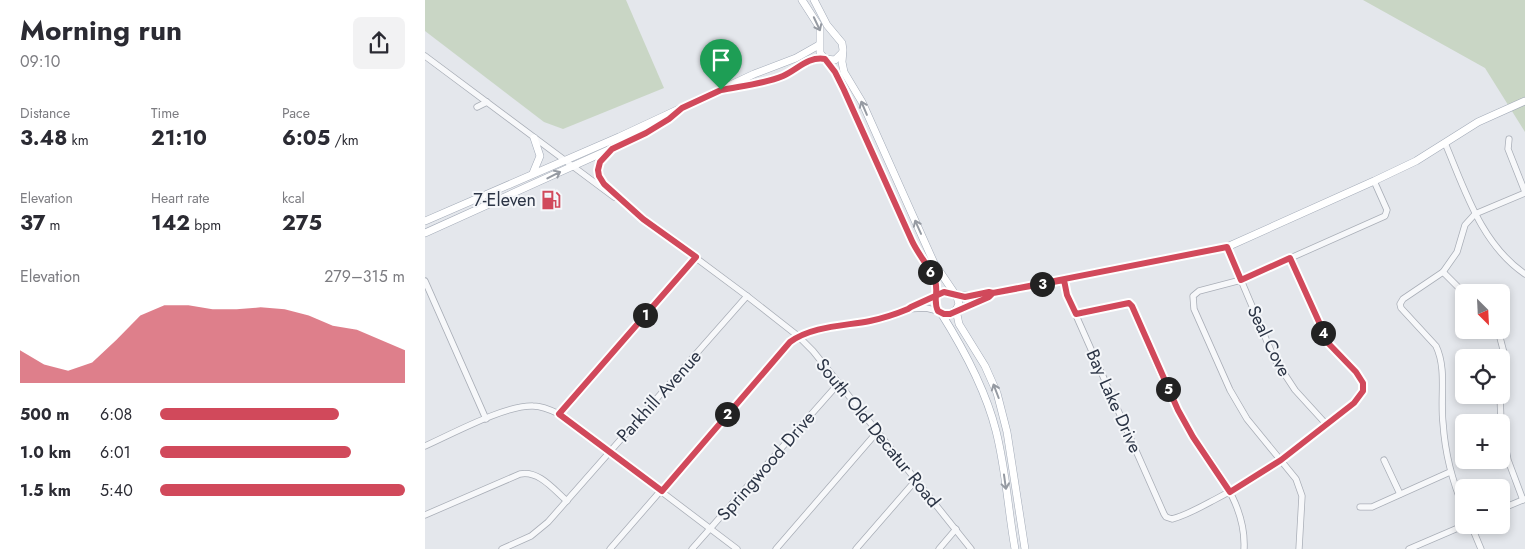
<!DOCTYPE html>
<html lang="en">
<head>
<meta charset="utf-8">
<style>
	:root { --surface:#fff; --page:#f2f2f3; --text:#2b2b33; --muted:#7c7c81; --accent:#d1495b }
	body { margin:0; font-family:Jost,sans-serif; background:var(--page); color:var(--text); height:100vh; display:flex; flex-direction:column; font-size:19px; white-space:nowrap }
	* { box-sizing:border-box; margin:0 }
	p { font-size:16px; color:var(--muted) }
	.icon { flex:none; width:28px; height:28px; fill:none; stroke:currentColor; stroke-width:2; stroke-linecap:round; stroke-linejoin:round }
	.map { position:relative; flex:1; overflow:hidden }
	.side { display:flex; flex-direction:column; background:var(--surface); width:425px }
	.side>* { flex:none }
	.needle { width:32px; rotate:156deg }
	.tools { position:absolute; left:1030px; top:284px; display:grid; gap:10px }
	.tools a { display:grid; place-items:center; width:55px; height:55px; border-radius:8px; background:var(--surface); box-shadow:0 2px 8px #0003; font-size:25px }
	.pin { position:absolute; display:grid; place-items:center; width:42px; height:42px; color:#fff; margin:-51px -21px; border-radius:50% 50% 50% 0; rotate:-45deg; box-shadow:0 0 5px #0007 }
	.pin .icon { rotate:45deg }
	.km { position:absolute; width:25px; height:25px; margin:-12px; border-radius:50%; background:#222; color:#fff; font-size:14px; line-height:25px; text-align:center }
	.round { display:grid; place-items:center; flex:none; width:52px; height:52px; border-radius:8px; background:var(--page) }
	.headline { display:flex; align-items:center; justify-content:space-between; height:85px; padding:0 20px }
	h1 { font-size:28px; font-weight:700; line-height:38px }
	.figures { display:grid; grid-template-columns:repeat(3,1fr); gap:8px; height:85px; padding:5px 20px }
	.figures div { display:grid; align-content:center }
	.figures b { font-size:21px; font-weight:700 }
	.figures small { font-size:14px; font-weight:400 }
	.figures p { font-size:14px }
	.chart { height:140px; padding:10px 20px }
	.chart p { display:flex; justify-content:space-between }
	.chart svg { width:100%; height:90px; margin-top:5px; fill:var(--accent); opacity:.7 }
	ul { padding:0 20px; list-style:none; font-size:16px }
	li { display:grid; grid-template-columns:80px 60px 1fr; align-items:center; height:38px }
	li i { height:12px; border-radius:6px; background:var(--accent) }
	main { display:flex; flex:1; min-height:0 }
	.map>svg:first-child { display:block }
	.green { fill:#c9d6c5 }
	.lines { fill:none; stroke-linecap:round; stroke-linejoin:round }
	.minor-casing { stroke:#a9aeb7; stroke-width:7 }
	.major-casing { stroke:#a3abb8; stroke-width:8 }
	.minor { stroke:#f7f8fa; stroke-width:5.5 }
	.major { stroke:#fff; stroke-width:7 }
	.oneway { stroke:#959aa2 }
	.route-casing { stroke:#fff; stroke-width:10 }
	.route { stroke:#d1495b; stroke-width:6 }
	.labels { text-anchor:middle; dominant-baseline:central; stroke-width:4; stroke-linejoin:round; paint-order:stroke }
	.poi-label { font-size:18px; fill:#2b3445; stroke:#f4f6f9; text-anchor:end }
	.street-label { font-size:18px; fill:#2b3445; stroke:#f4f6f9 }
</style>
</head>
<body>
<main>
<section class="side">
<div class="headline"><div><h1>Morning run</h1><p>09:10</p></div><a class="round"><svg class="icon" aria-label="share" viewBox="0 0 24 24"><path d="M12 15V3M7 8l5-5 5 5M5 13v7h14v-7"/></svg></a></div>
<div class="figures">
<div><p>Distance</p><b>3.48<small> km</small></b></div>
<div><p>Time</p><b>21:10</b></div>
<div><p>Pace</p><b>6:05<small> /km</small></b></div>
</div>
<div class="figures">
<div><p>Elevation</p><b>37<small> m</small></b></div>
<div><p>Heart rate</p><b>142<small> bpm</small></b></div>
<div><p>kcal</p><b>275</b></div>
</div>
<div class="chart"><p><span>Elevation</span>279–315 m</p>
<svg viewBox="0 0 160 44" preserveAspectRatio="none"><path d="M0 44V28L10 35L20 38L30 34L40 23L50 11L60 6L70 6L80 8L90 8L100 7L110 8L120 11L130 16L140 18L150 23L160 28V44z"/></svg>
</div>
<ul>
<li><b>500 m</b>6:08<i style="width:73%"></i></li>
<li><b>1.0 km</b>6:01<i style="width:78%"></i></li>
<li><b>1.5 km</b>5:40<i style="width:100%"></i></li>
</ul>
</section>
<div class="map">
<svg width="1100" height="549" viewBox="0 0 1100 549">
	<rect width="100%" height="100%" fill="#e4e7ec"/>
	<g class="green">
		<path d="M0,0h201l38,88 -101,41 -19,-7 -119,-91z"/>
		<path d="M938,0h162v132l-40,-64z"/>
	</g>
	<g class="lines">
		<defs>
			<g id="minor">
				<path d="M0,56l189,141"/>
				<path d="M52,107l10,-5"/>
				<path d="M1084,139l-1,10 17,43"/>
				<path d="M1020,143c20,47 36,101 80,131"/>
				<path d="M216,217l106,79 51,40 15,15 158,198"/>
				<path d="M802,247l47,111 21,32 31,34"/>
				<path d="M1018,272l21,21"/>
				<path d="M639,280l3,15 97,219 2,3 6,2c15,-4 29,-12 42,-19 51,-26 95,-62 140,-97l10,-16 -3,-9 -32,-34 -39,-86"/>
				<path d="M0,281l61,138"/>
				<path d="M483,309l18,-1 12,3"/>
				<path d="M651,314l51,-11 5,3c14,35 29,71 46,104 23,45 69,85 66,139"/>
				<path d="M1073,330l6,23 -3,22"/>
				<path d="M1075,395l1,27"/>
				<path d="M134,414l137,-157"/>
				<path d="M1076,424l7,36 15,40"/>
				<path d="M0,446c27,-12 80,-41 108,-40 9,0 18,4 26,8l178,135"/>
				<path d="M959,460l16,34"/>
				<path d="M935,507h12l78,-35"/>
				<path d="M1039,509c-12,-28 -19,-56 -21,-86 -3,-26 4,-54 -7,-77l-35,-38 -1,-4 3,-5 40,-27 14,-20 8,-27 10,-11 50,-21"/>
				<path d="M1076,509l24,-10"/>
				<path d="M0,515l95,-41c19,-4 34,16 47,27"/>
				<path d="M1046,525l10,24"/>
				<path d="M77,549l29,-13 17,-14 199,-226"/>
				<path d="M185,549l180,-207c23,-18 65,-17 93,-24 19,-5 35,-16 53,-21"/>
				<path d="M267,549l147,-166"/>
				<path d="M351,549l102,-118"/>
				<path d="M431,549l60,-69"/>
				<path d="M514,549l17,-20"/>
				<path d="M874,549l3,-53 -6,-17 -49,-60 -17,-29 -36,-81 -1,-13 6,-5 42,-11 144,-64 2,-6 -13,-29"/>
				<path d="M984,549l56,-24"/>
			</g>
			<g id="major">
				<path d="M377,0l18,28v25l14,18 10,19c23,50 45,100 68,150 8,19 24,34 25,55"/>
				<path d="M389,0l13,25 15,18 1,7 -1,12 2,10 18,30 72,161 23,34 2,7 -3,6 3,14 26,42 12,27 10,39 18,117"/>
				<path d="M400,59l10,1 7,-7"/>
				<path d="M306,88c17,-3 35,-5 50,-11 18,-7 22,-17 43,-19"/>
				<path d="M184,152c-5,5 -10,10 -11,17 -2,15 35,40 46,50"/>
				<path d="M108,173l7,-17 -6,-18"/>
				<path d="M0,221l194,-84 135,-63 42,-16 23,-13"/>
				<path d="M0,233l221,-100 30,-20"/>
				<path d="M529,294l-7,-2 -10,3c-7,15 7,23 19,15"/>
				<path d="M530,294c16,5 26,-3 38,-1l234,-46 147,-66 42,-20 62,-39 47,-21"/>
				<path d="M532,310l32,-13 4,-4"/>
				<path d="M516,313c22,35 45,78 55,118 10,39 12,79 19,118"/>
			</g>
		</defs>
		<use href="#minor" class="minor-casing"/>
		<use href="#major" class="major-casing"/>
		<use href="#minor" class="minor"/>
		<use href="#major" class="major"/>
	</g>
	<defs><path id="oneway-shaft" d="M-6 0H5M1.5-3L5.5 0L1.5 3" fill="none" stroke-width="1.6" stroke-linecap="round" stroke-linejoin="round" transform="scale(1.25)"/></defs>
	<g class="oneway">
		<use href="#oneway-shaft" transform="translate(392 24) rotate(65)"/>
		<use href="#oneway-shaft" transform="translate(439 108) rotate(-113)"/>
		<use href="#oneway-shaft" transform="translate(129 175) rotate(-27)"/>
		<use href="#oneway-shaft" transform="translate(493 227) rotate(-114)"/>
		<use href="#oneway-shaft" transform="translate(571 391) rotate(-111)"/>
		<use href="#oneway-shaft" transform="translate(580 482) rotate(82)"/>
	</g>
	<g class="lines">
		<defs>
			<path id="route" d="M296,90l-39,18 -13,11 -23,14 -34,16 -12,13 -2,8 1,6 5,8 39,35 53,38 -137,157 103,77 128,-149c22,-16 54,-16 80,-21 14,-3 26,-7 38,-12l3,-2 33,-15 21,5 24,-5 4,1 234,-46 14,33 49,-22 39,86 27,28 7,11v8l-9,12 -73,57 -51,32 -37,-55 -15,-27 -46,-104 -3,-3 -53,11 -9,-19 -3,-15 -71,13 -4,4 -39,17h-6l-6,-3c-6,-11 2,-21 -4,-33 -6,-13 -16,-24 -22,-37 -23,-50 -45,-101 -68,-151l-9,-18 -10,-13c-17,-3 -28,11 -42,17 -19,8 -42,10 -62,14"/>
		</defs>
		<use href="#route" class="route-casing"/>
		<use href="#route" class="route"/>
	</g>
	<defs>
		<symbol id="fuel-bare" viewBox="-9 -9 18 18"><path d="M-5.5-6h7V0h2V4h1.3V-2.5L3-4.5l.8-.8L6-3V5H2.5V1h-1V6h-7ZM-4.2-4.7v3.2H.2V-4.7Z" fill="#d1495b" stroke="#f4f6f9" stroke-width="2.5" paint-order="stroke"/></symbol>
	</defs>
	<g fill-rule="evenodd">
		<use href="#fuel-bare" x="112" y="186" width="28" height="28"/>
	</g>
	<g class="labels">
		<g class="poi-label">
			<text x="111" y="200">7-Eleven</text>
		</g>
		<g class="street-label">
			<text transform="translate(844 341) rotate(64)">Seal Cove</text>
			<text transform="translate(234 396) rotate(-48)">Parkhill Avenue</text>
			<text transform="translate(689 401) rotate(66)">Bay Lake Drive</text>
			<text transform="translate(453 433) rotate(51)">South Old Decatur Road</text>
			<text transform="translate(341 466) rotate(-49)">Springwood Drive</text>
		</g>
	</g>
</svg>
<div class="tools">
<a><svg class="needle" viewBox="-14 -14 28 28"><path d="M0-13l5 13h-10z" fill="#e53935"/><path d="M0 13l5-13h-10z" fill="#7c7c81"/></svg></a>
<a><svg class="icon" aria-label="locate" viewBox="0 0 24 24"><circle cx="12" cy="12" r="6"/><path d="M12 2v4M12 18v4M2 12h4M18 12h4"/></svg></a>
<a>+</a>
<a>−</a>
</div>
<div class="pin" style="left:296px;top:90px;background:#1e9e55"><svg class="icon" aria-label="arrive" viewBox="0 0 24 24"><path d="M6 21V4h12l-3 4 3 4H6"/></svg></div>
<b class="km" style="left:220px;top:315px">1</b>
<b class="km" style="left:302px;top:414px">2</b>
<b class="km" style="left:617px;top:284px">3</b>
<b class="km" style="left:898px;top:333px">4</b>
<b class="km" style="left:743px;top:389px">5</b>
<b class="km" style="left:505px;top:272px">6</b>
</div>
</main>
</body>
</html>
